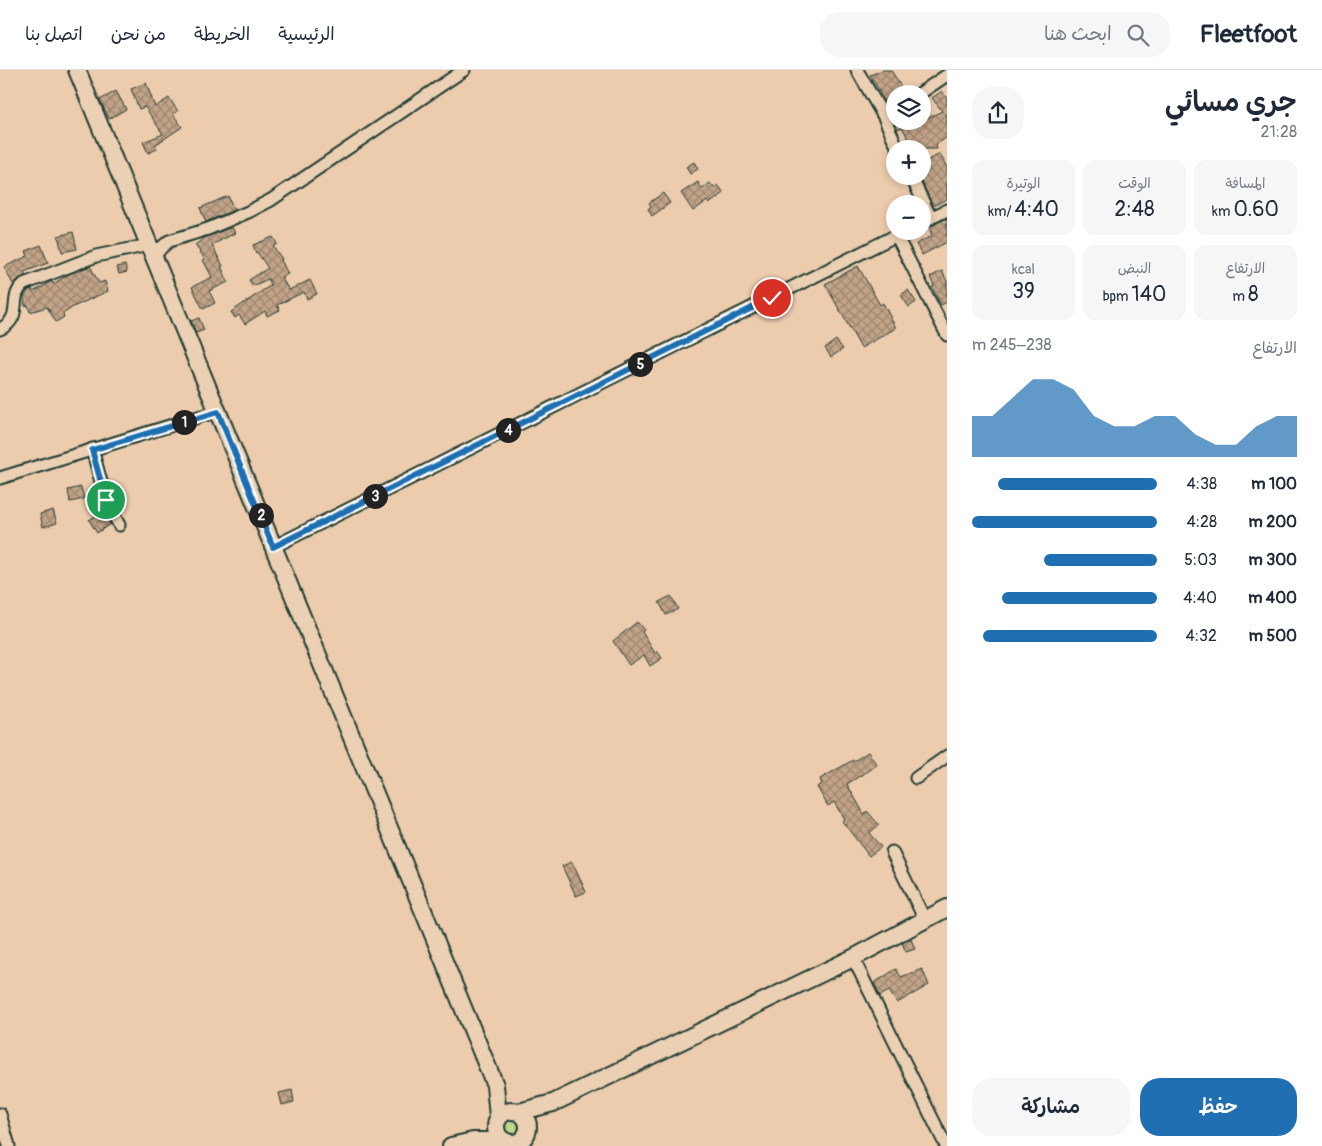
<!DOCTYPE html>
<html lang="ar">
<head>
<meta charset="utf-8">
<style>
	:root { --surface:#fff; --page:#f6f6f7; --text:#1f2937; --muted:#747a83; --line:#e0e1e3; --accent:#1f6fb2 }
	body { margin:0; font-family:Pangolin,"Playpen Sans Arabic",sans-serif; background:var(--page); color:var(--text); direction:rtl; height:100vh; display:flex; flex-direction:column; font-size:19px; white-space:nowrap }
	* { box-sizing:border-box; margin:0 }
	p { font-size:16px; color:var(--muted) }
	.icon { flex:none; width:28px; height:28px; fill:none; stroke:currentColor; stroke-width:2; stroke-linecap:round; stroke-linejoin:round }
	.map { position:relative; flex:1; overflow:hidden; direction:ltr }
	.panel { display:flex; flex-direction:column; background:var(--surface); width:375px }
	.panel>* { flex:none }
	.fabs { position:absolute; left:886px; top:15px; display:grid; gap:10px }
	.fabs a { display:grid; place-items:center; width:45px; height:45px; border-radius:50%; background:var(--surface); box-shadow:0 2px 8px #0003; font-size:25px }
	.pin { position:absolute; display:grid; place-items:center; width:42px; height:42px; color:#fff; margin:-21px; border:2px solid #fff; border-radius:50%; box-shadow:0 1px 5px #0007 }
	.km { position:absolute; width:25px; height:25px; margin:-12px; border-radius:50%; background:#222; color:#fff; font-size:14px; line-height:25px; text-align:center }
	.round { display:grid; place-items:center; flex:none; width:52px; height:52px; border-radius:20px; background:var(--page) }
	.headline { display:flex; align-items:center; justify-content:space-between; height:85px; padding:0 25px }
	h1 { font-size:28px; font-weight:600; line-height:38px }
	.figures { display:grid; grid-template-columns:repeat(3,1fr); gap:8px; height:85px; padding:5px 25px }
	.figures div { display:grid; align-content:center; border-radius:12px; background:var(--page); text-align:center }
	.figures b { font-size:21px; font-weight:600 }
	.figures small { font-size:14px; font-weight:400 }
	.figures p { font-size:14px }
	.chart { height:140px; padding:10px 25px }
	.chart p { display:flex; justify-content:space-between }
	.chart svg { width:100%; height:90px; margin-top:5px; fill:var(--accent); opacity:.7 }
	.button { display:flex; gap:10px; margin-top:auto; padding:10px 25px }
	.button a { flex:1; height:58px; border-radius:20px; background:var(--accent); color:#fff; font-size:20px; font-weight:600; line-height:58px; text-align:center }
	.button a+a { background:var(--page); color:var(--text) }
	ul { padding:0 25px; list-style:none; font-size:16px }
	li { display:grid; grid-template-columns:80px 60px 1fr; align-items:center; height:38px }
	li i { height:12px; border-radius:6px; background:var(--accent) }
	header { display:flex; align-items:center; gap:30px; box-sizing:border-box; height:70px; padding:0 25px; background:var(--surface); border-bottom:1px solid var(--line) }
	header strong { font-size:24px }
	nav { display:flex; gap:28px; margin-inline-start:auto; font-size:18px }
	.search { width:350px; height:45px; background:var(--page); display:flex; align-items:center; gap:12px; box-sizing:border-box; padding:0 18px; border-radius:20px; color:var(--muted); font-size:19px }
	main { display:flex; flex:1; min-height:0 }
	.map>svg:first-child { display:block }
	.grass { fill:url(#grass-dots); stroke:#718a61 }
	.building { fill:url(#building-cross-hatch); stroke:#1f3d34 }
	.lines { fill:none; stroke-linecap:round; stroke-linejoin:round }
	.minor-casing { stroke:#1f3d34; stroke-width:15 }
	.secondary-casing { stroke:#1f3d34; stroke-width:20 }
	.minor { stroke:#ecd0b3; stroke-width:11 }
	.secondary { stroke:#ecd0b3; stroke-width:16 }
	.route-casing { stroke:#fff; stroke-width:10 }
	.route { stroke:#1f6fb2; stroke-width:6 }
</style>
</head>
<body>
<header>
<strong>Fleetfoot</strong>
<div class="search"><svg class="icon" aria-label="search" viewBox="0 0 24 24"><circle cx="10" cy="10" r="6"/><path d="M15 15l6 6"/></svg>ابحث هنا</div>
<nav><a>الرئيسية</a><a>الخريطة</a><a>من نحن</a><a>اتصل بنا</a></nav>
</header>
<main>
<section class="panel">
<div class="headline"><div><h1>جري مسائي</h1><p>21:28</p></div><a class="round"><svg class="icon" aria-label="share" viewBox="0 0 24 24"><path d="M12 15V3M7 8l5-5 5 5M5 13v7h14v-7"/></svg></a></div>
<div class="figures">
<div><p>المسافة</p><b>0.60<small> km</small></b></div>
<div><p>الوقت</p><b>2:48</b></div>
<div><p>الوتيرة</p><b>4:40<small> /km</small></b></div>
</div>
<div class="figures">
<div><p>الارتفاع</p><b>8<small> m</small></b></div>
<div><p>النبض</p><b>140<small> bpm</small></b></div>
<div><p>kcal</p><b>39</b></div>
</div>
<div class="chart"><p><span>الارتفاع</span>238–245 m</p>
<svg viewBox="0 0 160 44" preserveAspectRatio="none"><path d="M0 44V24L10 24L20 15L30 6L40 6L50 11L60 24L70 29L80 29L90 24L100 24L110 33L120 38L130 38L140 29L150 24L160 24V44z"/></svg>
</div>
<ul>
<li><b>100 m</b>4:38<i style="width:86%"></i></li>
<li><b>200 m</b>4:28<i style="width:100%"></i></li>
<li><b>300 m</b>5:03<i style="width:61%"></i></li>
<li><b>400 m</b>4:40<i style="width:84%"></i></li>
<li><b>500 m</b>4:32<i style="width:94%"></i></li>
</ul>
<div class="button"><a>حفظ</a><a>مشاركة</a></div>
</section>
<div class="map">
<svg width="947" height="1076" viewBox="0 0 947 1076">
	<defs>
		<pattern id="grass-dots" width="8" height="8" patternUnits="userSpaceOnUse" patternTransform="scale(1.25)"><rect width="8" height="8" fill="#c3d88e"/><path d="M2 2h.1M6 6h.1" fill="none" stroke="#a7ba7b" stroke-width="1.8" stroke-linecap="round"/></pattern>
		<pattern id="building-cross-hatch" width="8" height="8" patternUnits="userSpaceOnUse" patternTransform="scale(1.25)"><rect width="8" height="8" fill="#c2a387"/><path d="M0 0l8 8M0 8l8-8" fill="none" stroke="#9d866f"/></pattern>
	</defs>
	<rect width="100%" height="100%" fill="#edcbad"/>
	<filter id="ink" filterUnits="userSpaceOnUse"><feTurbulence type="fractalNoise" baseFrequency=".02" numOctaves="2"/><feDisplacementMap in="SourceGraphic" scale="10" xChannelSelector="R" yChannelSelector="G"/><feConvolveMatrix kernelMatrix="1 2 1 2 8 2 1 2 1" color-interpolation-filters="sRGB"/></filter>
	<g filter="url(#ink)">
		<circle class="grass" cx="511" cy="1056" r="12"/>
		<g class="building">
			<path d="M883,0h8l10,17 -7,4 1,12 -8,3 -17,-31z"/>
			<path d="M146,13l9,24 14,-9 9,13 -5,3 9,13 -27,18 2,4 -9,4 -5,-11 20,-8 -18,-27 -6,2 -8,-20z"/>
			<path d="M116,21l10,18 -17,10 -9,-19z"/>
			<path d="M942,21l5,7v39l-11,8 1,4h-23l-12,-22 -4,2 -5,-9 2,-1v2h18l-4,2 1,3 32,-15 -10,-13z"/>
			<path d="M940,84l7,14v31l-14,7 -14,-30h3v-13z"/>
			<path d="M694,92l4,7 -8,5 -4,-7z"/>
			<path d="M698,112l4,7 8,-6 4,5 4,-3 6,8 -15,11 -2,-3 -14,10 -12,-18z"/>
			<path d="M663,123l7,10 -18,13 -4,-7 3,-3 -2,-3z"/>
			<path d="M228,126l6,14 -28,12 -6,-14z"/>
			<path d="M947,148v24l-25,13 -6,-11 16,-8 -3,-9z"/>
			<path d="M232,157l3,6 -23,12 11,21h-2l7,16 -19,9 6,12 -12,6 -11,-22 20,-10 -9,-17 2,-1 -10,-14 11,-8z"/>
			<path d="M73,162l4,17 -15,3 -4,-16z"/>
			<path d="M273,167l4,7 -4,2 9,13 -1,1 7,14 -7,3 8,13 21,-10 7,14 -10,5 -3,-7 -27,13 3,5 -13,6 -2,-5 -20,13 -6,-9 -4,3 -4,-6 40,-27 -3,-6 -15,7 -4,-6 19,-12 -11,-16 -1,1 -3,-8z"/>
			<path d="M41,175l7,18 -24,9 2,3 -13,9 -9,-17 24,-11 -2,-5z"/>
			<path d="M125,195l2,7 -8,2 -2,-7z"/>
			<path d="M90,196l9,17 6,-2 3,10 -35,16 -10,7 1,3 -8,5 -9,-15 -17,5 -2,-7 -3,1 -1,-9 4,-7 4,-1 1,3 19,-11 1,3 16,-10z"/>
			<path d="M858,196l22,39 3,-2 13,25 -35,20 -36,-64z"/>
			<path d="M942,201l5,10v21l-6,3 -9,-18 2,-1 -4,-9z"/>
			<path d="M908,220l8,12 -7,5 -8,-12z"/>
			<path d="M199,248l5,12 -8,3 -5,-12z"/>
			<path d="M836,270l7,9 -12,8 -6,-9z"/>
			<path d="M81,417l3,12 -14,3 -2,-12z"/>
			<path d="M53,440l4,13 -14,4 -3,-13z"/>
			<path d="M102,442l8,12 -13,9 -8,-13z"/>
			<path d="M671,526l7,13 -12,6 -7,-13z"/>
			<path d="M637,552l7,8 -2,2 13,21 2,-2 5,7 -12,8 -6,-11 -15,10 -16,-24z"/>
			<path d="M868,682l9,13 -30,19 17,30 3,-3 12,14 -10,8 12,14 -12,9 -27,-35 2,-2 -10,-17 -6,4 -11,-19 5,-3 -2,-5 33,-19 1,1z"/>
			<path d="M572,792l14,30 -10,4 -14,-30z"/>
			<path d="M911,869l4,10 -9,3 -4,-9z"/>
			<path d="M896,899l5,8 21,-8 7,16 -32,18 -8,-12 -9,5 -6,-13z"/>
			<path d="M292,1020l2,12 -12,3 -3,-12z"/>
		</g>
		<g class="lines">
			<defs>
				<g id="minor">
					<path d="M857,0l27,47 14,32"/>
					<path d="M919,24l28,-19"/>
					<path d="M884,47l11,-7"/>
					<path d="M911,106l20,42"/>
					<path d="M922,152l25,-12"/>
					<path d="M896,165l51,100"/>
					<path d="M154,187l7,-9 8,-7 39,-12 40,-17 23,-12 193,-130"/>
					<path d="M0,259c25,-12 7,-32 24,-45l72,-28 53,-11"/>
					<path d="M92,379l14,51 13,25"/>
					<path d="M0,408l218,-67"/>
					<path d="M273,477l632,-316"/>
					<path d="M916,708l31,-22"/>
					<path d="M892,782l33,68"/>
					<path d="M853,888l93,188"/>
					<path d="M0,1044l9,32"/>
				</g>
				<g id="secondary">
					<path d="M77,0l418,1015 3,32"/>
					<circle cx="512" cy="1057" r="16"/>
					<path d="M519,1042l34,-9 300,-145 94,-50"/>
					<path d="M451,1076l22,-5h32"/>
				</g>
			</defs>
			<use href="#minor" class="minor-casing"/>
			<use href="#secondary" class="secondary-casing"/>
			<use href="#minor" class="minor"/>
			<use href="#secondary" class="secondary"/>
		</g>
	</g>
	<g class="lines" filter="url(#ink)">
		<defs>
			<path id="route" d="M106,430l-14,-50 126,-38 55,135 499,-249"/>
		</defs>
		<use href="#route" class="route-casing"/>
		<use href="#route" class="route"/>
	</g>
</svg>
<div class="fabs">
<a><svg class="icon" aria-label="layers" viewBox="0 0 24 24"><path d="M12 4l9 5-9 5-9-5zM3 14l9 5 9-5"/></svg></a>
<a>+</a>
<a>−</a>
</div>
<div class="pin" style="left:106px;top:430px;background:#1e9e55"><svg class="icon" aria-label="arrive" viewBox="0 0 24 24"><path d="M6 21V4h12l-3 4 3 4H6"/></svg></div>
<div class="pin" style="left:772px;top:228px;background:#d93025"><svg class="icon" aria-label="check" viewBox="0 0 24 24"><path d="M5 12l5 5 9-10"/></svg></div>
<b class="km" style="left:184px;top:352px">1</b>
<b class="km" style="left:261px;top:445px">2</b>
<b class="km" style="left:375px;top:426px">3</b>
<b class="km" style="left:508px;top:360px">4</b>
<b class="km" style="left:640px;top:294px">5</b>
</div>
</main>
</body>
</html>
